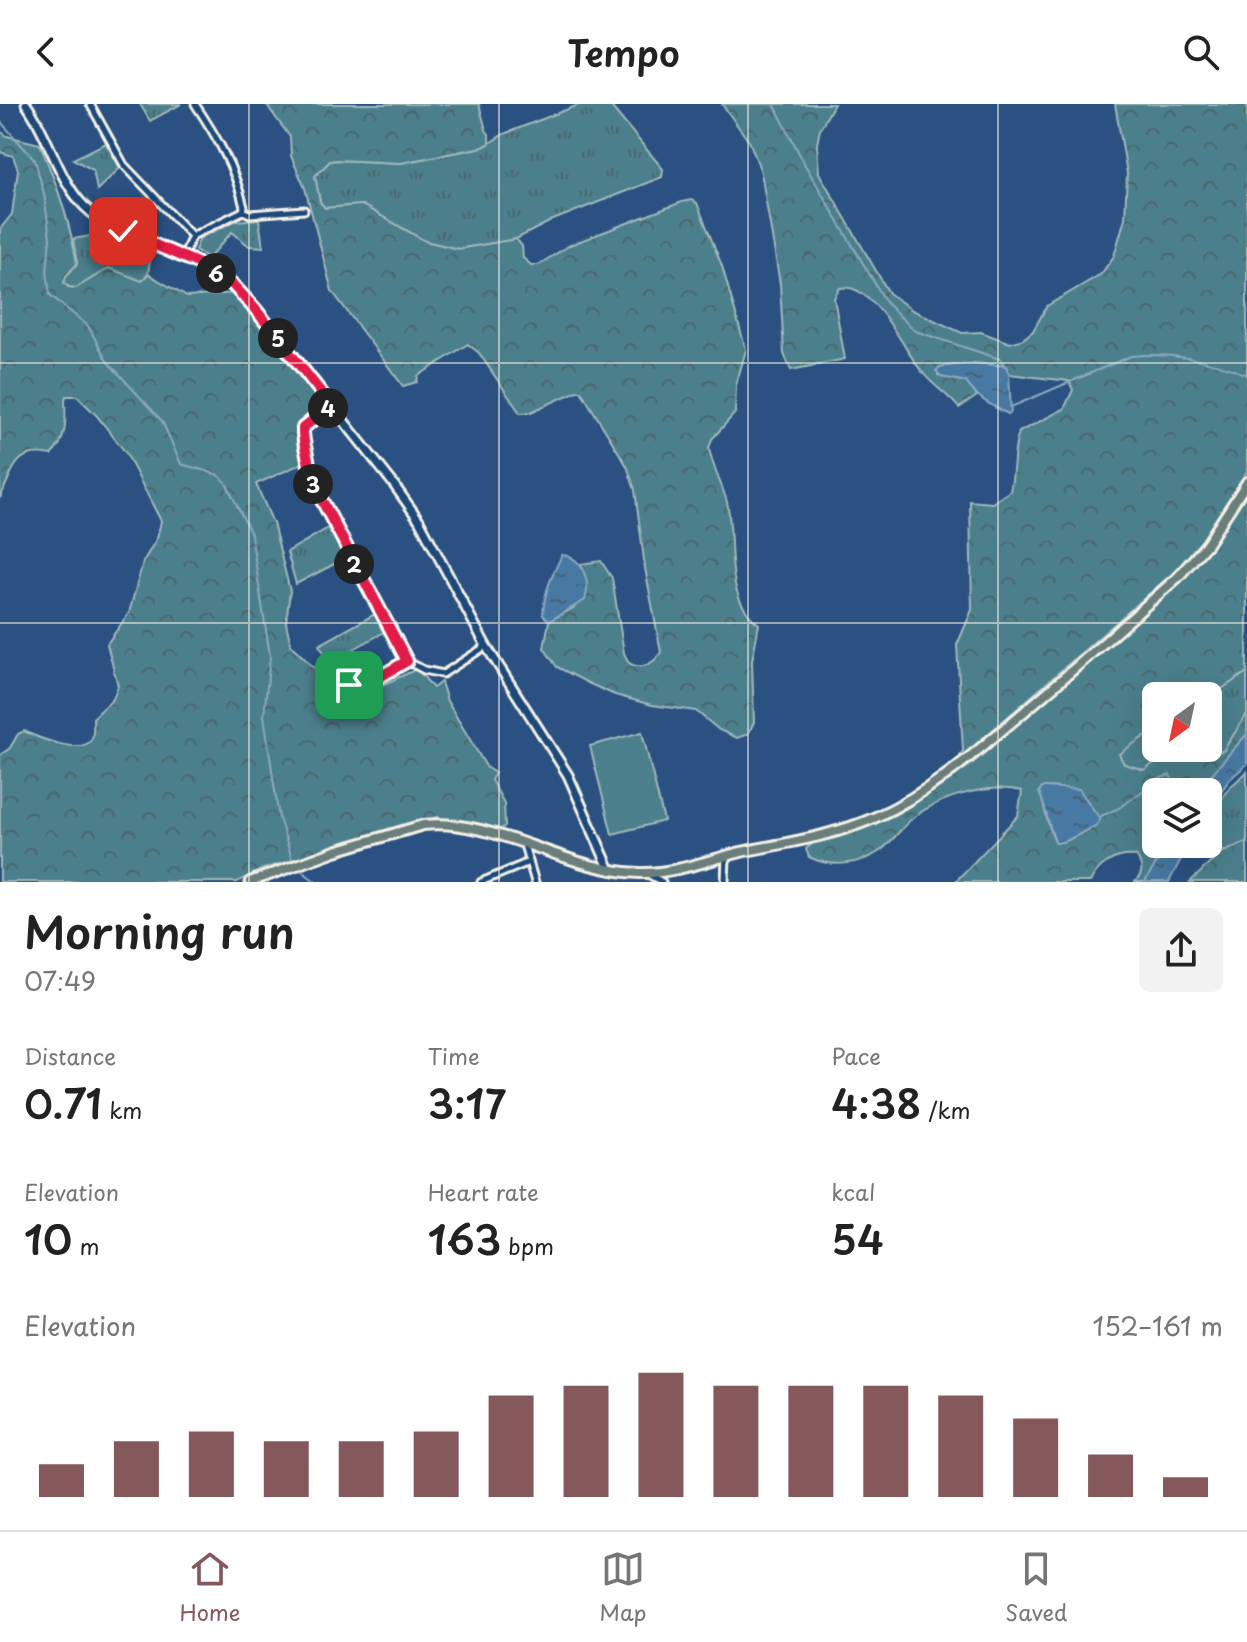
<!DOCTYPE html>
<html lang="en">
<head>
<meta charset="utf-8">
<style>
	:root { --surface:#fff; --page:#f2f2f2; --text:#222; --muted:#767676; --line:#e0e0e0; --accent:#85585c }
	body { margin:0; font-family:"Playpen Sans",sans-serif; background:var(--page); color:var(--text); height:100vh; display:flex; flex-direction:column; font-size:30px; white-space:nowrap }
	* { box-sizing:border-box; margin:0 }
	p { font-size:26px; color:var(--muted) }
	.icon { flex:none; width:44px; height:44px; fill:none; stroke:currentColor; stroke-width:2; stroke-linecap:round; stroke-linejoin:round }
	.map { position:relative; height:778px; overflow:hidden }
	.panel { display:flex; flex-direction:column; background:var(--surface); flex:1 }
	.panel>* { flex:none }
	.needle { width:52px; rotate:213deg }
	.tools { position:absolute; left:1142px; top:578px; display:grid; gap:16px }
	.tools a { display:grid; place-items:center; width:80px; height:80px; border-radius:12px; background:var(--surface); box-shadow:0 8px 32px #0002; font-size:40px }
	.pin { position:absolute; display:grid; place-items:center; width:68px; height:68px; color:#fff; margin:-34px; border-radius:16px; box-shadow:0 4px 12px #0006 }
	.km { position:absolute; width:40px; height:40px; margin:-20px; border-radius:50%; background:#222; color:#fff; font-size:22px; line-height:40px; text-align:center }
	.round { display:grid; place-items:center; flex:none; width:84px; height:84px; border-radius:12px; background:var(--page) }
	.summary { display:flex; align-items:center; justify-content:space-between; height:136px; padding:0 24px }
	h1 { font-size:44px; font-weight:600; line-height:60px }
	.stats { display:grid; grid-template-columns:repeat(3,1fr); gap:12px; height:136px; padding:8px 24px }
	.stats div { display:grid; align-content:center }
	.stats b { font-size:40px; font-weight:600 }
	.stats small { font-size:22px; font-weight:400 }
	.stats p { font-size:22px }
	.chart { height:224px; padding:16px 24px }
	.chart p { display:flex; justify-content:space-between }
	.chart svg { width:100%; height:144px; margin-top:8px; stroke:var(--accent); stroke-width:6 }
	header { display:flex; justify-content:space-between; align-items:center; height:104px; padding:0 24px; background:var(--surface); font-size:36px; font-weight:600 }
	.tabs { display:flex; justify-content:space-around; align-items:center; height:112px; border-top:2px solid var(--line); background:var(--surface); font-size:22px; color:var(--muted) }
	.tabs a { display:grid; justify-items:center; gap:4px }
	.tabs .on { color:var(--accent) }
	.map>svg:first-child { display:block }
	.grass { fill:url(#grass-tufts); stroke:#a0b8ba; stroke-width:2 }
	.forest { fill:url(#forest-crowns); stroke:#a0b8ba; stroke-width:2; fill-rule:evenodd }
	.garden { fill:#4c7f8c; stroke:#a0b8ba; stroke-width:2 }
	.water { fill:url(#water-ripples); stroke:#8ca9bf; stroke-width:2 }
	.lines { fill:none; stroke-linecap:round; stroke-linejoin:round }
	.stream { stroke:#8ca9bf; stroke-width:2 }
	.street-casing { stroke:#f4f1e8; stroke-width:11 }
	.secondary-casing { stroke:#f4f1e8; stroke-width:13 }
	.primary-casing { stroke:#f4f1e8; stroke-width:14 }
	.street { stroke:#1f4a7a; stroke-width:5 }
	.secondary { stroke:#1f4a7a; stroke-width:7 }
	.primary { stroke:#6b7f7c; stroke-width:8 }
	.route-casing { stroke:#fff; stroke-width:16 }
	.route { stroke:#e11d48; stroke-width:10 }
	.grid { fill:none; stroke:#f4f1e8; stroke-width:2; stroke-opacity:0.55 }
</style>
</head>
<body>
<header><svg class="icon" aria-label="back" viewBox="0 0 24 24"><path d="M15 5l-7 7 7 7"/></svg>Tempo<svg class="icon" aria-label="search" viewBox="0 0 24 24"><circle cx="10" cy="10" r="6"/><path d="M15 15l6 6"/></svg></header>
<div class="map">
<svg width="1247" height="778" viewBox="0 0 1247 778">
	<defs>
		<pattern id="grass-tufts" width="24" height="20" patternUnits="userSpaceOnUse" patternTransform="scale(2)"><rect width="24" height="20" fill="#4c7f8c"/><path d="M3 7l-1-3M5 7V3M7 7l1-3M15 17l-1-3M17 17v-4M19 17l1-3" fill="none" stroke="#4b666c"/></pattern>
		<pattern id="forest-crowns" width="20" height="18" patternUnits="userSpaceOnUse" patternTransform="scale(2)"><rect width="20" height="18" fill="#4c7f8c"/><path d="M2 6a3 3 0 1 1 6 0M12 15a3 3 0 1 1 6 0" fill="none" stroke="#4b666c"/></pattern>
		<pattern id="water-ripples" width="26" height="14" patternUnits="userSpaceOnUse" patternTransform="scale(2)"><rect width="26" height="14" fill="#4679a3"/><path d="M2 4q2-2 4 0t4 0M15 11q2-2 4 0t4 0" fill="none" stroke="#476379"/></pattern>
	</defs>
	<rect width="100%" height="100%" fill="#2a5181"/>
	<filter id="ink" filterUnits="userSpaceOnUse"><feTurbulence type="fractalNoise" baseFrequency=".0125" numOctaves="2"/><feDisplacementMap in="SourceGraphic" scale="16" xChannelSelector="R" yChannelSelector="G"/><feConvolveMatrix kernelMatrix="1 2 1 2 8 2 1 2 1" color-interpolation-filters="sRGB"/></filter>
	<g filter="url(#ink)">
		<g class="grass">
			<path d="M140,0h41l-31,17z"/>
			<path d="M581,0h28l54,65 -1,8 -109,43 -37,19 -58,10 -33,-8 -63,-36 -37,3 -5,-6 -5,-26 15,-15 6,-1 65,3 73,-14 9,-2 21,-13z"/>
			<path d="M106,39l14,25 -23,22 -4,-20 -20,-11z"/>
			<path d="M259,115l4,28 -14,-1 -17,-14 -23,26 -14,-8 5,-12 35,-17z"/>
			<path d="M113,128l39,17 -4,25 -5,8 -34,-14 -33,20 -7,-1 -5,-4 2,-7 11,-12 -4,-25z"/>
			<path d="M330,423l16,31 -50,26 -9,-32z"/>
			<path d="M377,509l9,18 -56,31 -11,-17z"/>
			<path d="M1247,568v42l-24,37 -61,7 -18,12 -20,-6 -6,-10 38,-26v20h52v-50z"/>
			<path d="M1247,668v70l-31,12 -9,-2 -6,-8h7v-26l21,-30z"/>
		</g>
		<g class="forest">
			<path d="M266,0h213l7,26 3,4v10l-6,3 -82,16 -65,-3 -6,1 -15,15 5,26 5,6 37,-3 63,36 33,8 58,-10 6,7 1,12 8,7h7l32,-20 112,-43 9,-2 6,3 25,63 24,84 -10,35 -1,28 -23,26 -3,9c3,18 13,36 18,54 9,40 -5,95 32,122l-7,37 2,61 -6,12 -11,4 -18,-8 -23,-19 -44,-6 -37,-10 -25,-11 -33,-17 -13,-19 5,-27 26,-14 8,-38 -3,-5 21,-3 11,17 12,75 4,9c12,9 26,2 33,-10l-16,-84 -10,-78 -8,-24 -46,-75h-4l-46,21 -11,1 -41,-60 -11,-9 -50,32 -1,6 -14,4 -71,-95 -27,-103 -14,-32 -1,-19z"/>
			<path d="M722,0h112l-14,25 -3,15 2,29 70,120 23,17 50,23 19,-1 29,11 13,-4 10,-8 14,-25 54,-32 13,-18 11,-38 2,-45 -12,-69h132v367l-45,69 -28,32 -210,183h-4l3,-4 -6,-106 15,-35 -2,-109 22,2 18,-12c5,-20 2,-39 9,-59l45,-23 9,-19 -4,-9 -60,-7 -3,-8 -34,-3 -32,4 -2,8 28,7 11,14 -18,12c-10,-13 -26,-22 -36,-35 -19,-22 -49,-92 -83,-85l-6,10 11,61 -54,11 -7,-16 -4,-70 -19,-112 -11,-29z"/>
			<path d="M0,27l7,5 33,8c17,40 30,77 37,120l-11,12 -2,7 4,4 8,1 33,-20 33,13 6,-7 39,23 48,-4 91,112 -29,23 15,31 -56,25 17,39 17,68 -4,32 5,22 56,56 70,-32 16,19 8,-6 6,19 40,67 8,5 -4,7 13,23 1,23 -8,5 -60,-14 -174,52 -26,13h-237v-127l10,-7 8,-14 6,-3c12,6 61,26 68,7 2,-5 1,-14 1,-20l20,-19 5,-13 -11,-42 22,-31 14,-51 14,-24 4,-17 -35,-68 -29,-37 -20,-20h-11l-1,4c1,20 2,41 -14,55 -36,-8 -38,16 -51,43v-269l12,-15 6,-44 -5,-14 -13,-4z"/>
			<path d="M1247,389v179l-39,26v-2h-52v32l-37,26 5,10 20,6 18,-12 61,-7 24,-37v20l-51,58h-40v52h12l-23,38h-10c9,-10 8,-15 1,-26 -21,-2 -37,8 -46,26h-135l63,-66 4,-25c-31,-8 -74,4 -101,21 -16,9 -26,28 -41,39 -20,14 -49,17 -71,6l-3,-8 8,-7 60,-18 19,-9 79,-51 210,-183 29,-34zM1044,683c25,0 41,11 56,32l-3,6 -31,16 -10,2c-7,-9 -11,-38 -17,-52z"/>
			<path d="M1247,738v40h-57l31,-29z"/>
		</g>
		<path class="garden" d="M642,628l22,89 -52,13 -22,-88z"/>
		<g class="water">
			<path d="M972,259l34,3 3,8 2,38 -3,2c-18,-9 -31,-16 -42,-32l-24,-5 -6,-6 4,-4z"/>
			<path d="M562,451c21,2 29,27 23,45l-36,21 -6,-6c1,-24 9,-39 19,-60z"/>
			<path d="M1247,630v30l-18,16 -21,31v-19h-12z"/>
			<path d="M1043,683l36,2 21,30 -3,6 -31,16 -10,2c-5,-7 -11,-39 -17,-51z"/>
			<path d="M1168,740h21l-20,38h-24z"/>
		</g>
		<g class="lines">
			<g class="stream">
				<path d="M774,0l31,61 82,139 28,27 85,28 5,7"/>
				<path d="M0,17l35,39 9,34 6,44 -3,33 3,24 38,31 19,35 55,60 19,43 35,10 9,7 26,53 19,122 -6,60 15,102 14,44"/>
				<path d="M1011,303l120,-51c37,-4 82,4 116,19"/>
				<path d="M1099,713l20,-9 42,-30 9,-3 9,17"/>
				<path d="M297,763l19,15"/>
			</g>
			<defs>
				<g id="street">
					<path d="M90,0l34,61 68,71"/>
					<path d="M195,0c22,33 40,64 49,103l-1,4"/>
					<path d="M183,153l9,-21 51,-25 7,3 54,-4"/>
					<path d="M331,301l-28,23c-1,18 8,32 7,50l97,183 17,9 19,4 43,-28"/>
					<path d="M349,581l5,7 53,-31"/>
					<path d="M524,741l11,37"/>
					<path d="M648,770l14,8"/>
					<path d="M481,778l48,-20"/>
					<path d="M725,778l1,-25"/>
				</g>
				<path id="secondary" d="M26,0c23,31 31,74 58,102 32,32 82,39 121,60 21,12 35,27 51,44l136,172 27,38 67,126 82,129 42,95"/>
				<path id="primary" d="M250,778l85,-31 88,-26c70,-8 143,46 217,48 33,1 69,-13 101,-21 44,-9 93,-16 135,-35 53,-24 98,-63 143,-101 54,-45 106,-92 159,-139l29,-33 40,-62"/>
			</defs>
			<use href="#street" class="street-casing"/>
			<use href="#secondary" class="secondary-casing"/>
			<use href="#primary" class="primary-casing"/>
			<use href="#street" class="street"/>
			<use href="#secondary" class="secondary"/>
			<use href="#primary" class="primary"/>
		</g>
	</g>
	<g class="lines" filter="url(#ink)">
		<defs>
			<path id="route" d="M123,127l81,35 28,18 24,26 75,95 -28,23c-1,18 8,32 7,50l97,183 -53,31 -5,-7"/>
		</defs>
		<use href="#route" class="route-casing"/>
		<use href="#route" class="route"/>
	</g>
	<path class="grid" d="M249,0v778M499,0v778M748,0v778M998,0v778M0,259h1247M0,519h1247"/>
</svg>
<div class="tools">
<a><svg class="needle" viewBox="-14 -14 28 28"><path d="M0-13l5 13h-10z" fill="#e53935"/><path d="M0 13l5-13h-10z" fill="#767676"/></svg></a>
<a><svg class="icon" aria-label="layers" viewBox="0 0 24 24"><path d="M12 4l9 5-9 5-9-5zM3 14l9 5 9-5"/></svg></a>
</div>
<div class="pin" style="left:349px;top:581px;background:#1e9e55"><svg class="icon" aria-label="arrive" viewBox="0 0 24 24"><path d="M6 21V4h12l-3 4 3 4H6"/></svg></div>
<div class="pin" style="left:123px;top:127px;background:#d93025"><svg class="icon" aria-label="check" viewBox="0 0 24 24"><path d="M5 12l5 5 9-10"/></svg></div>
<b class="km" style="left:354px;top:460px">2</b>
<b class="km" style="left:313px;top:380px">3</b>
<b class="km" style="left:328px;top:304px">4</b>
<b class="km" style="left:278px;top:234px">5</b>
<b class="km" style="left:216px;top:169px">6</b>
</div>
<section class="panel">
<div class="summary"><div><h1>Morning run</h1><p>07:49</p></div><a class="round"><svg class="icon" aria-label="share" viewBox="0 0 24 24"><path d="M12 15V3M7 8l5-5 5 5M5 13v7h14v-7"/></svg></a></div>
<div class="stats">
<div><p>Distance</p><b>0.71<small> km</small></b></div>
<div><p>Time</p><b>3:17</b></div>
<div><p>Pace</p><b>4:38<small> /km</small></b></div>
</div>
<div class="stats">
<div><p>Elevation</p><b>10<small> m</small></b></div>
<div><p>Heart rate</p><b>163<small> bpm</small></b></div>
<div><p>kcal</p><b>54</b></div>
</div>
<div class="chart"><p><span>Elevation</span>152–161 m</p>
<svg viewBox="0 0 160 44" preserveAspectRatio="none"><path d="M5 44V34M15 44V27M25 44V24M35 44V27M45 44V27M55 44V24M65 44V13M75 44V10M85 44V6M95 44V10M105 44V10M115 44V10M125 44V13M135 44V20M145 44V31M155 44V38"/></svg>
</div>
</section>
<nav class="tabs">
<a class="on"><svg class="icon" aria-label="home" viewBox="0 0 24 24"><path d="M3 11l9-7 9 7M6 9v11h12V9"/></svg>Home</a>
<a><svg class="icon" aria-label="map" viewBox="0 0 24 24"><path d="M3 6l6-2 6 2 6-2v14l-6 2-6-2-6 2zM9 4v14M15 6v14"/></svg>Map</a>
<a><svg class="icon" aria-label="saved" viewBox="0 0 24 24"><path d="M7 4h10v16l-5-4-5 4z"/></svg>Saved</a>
</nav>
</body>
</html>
